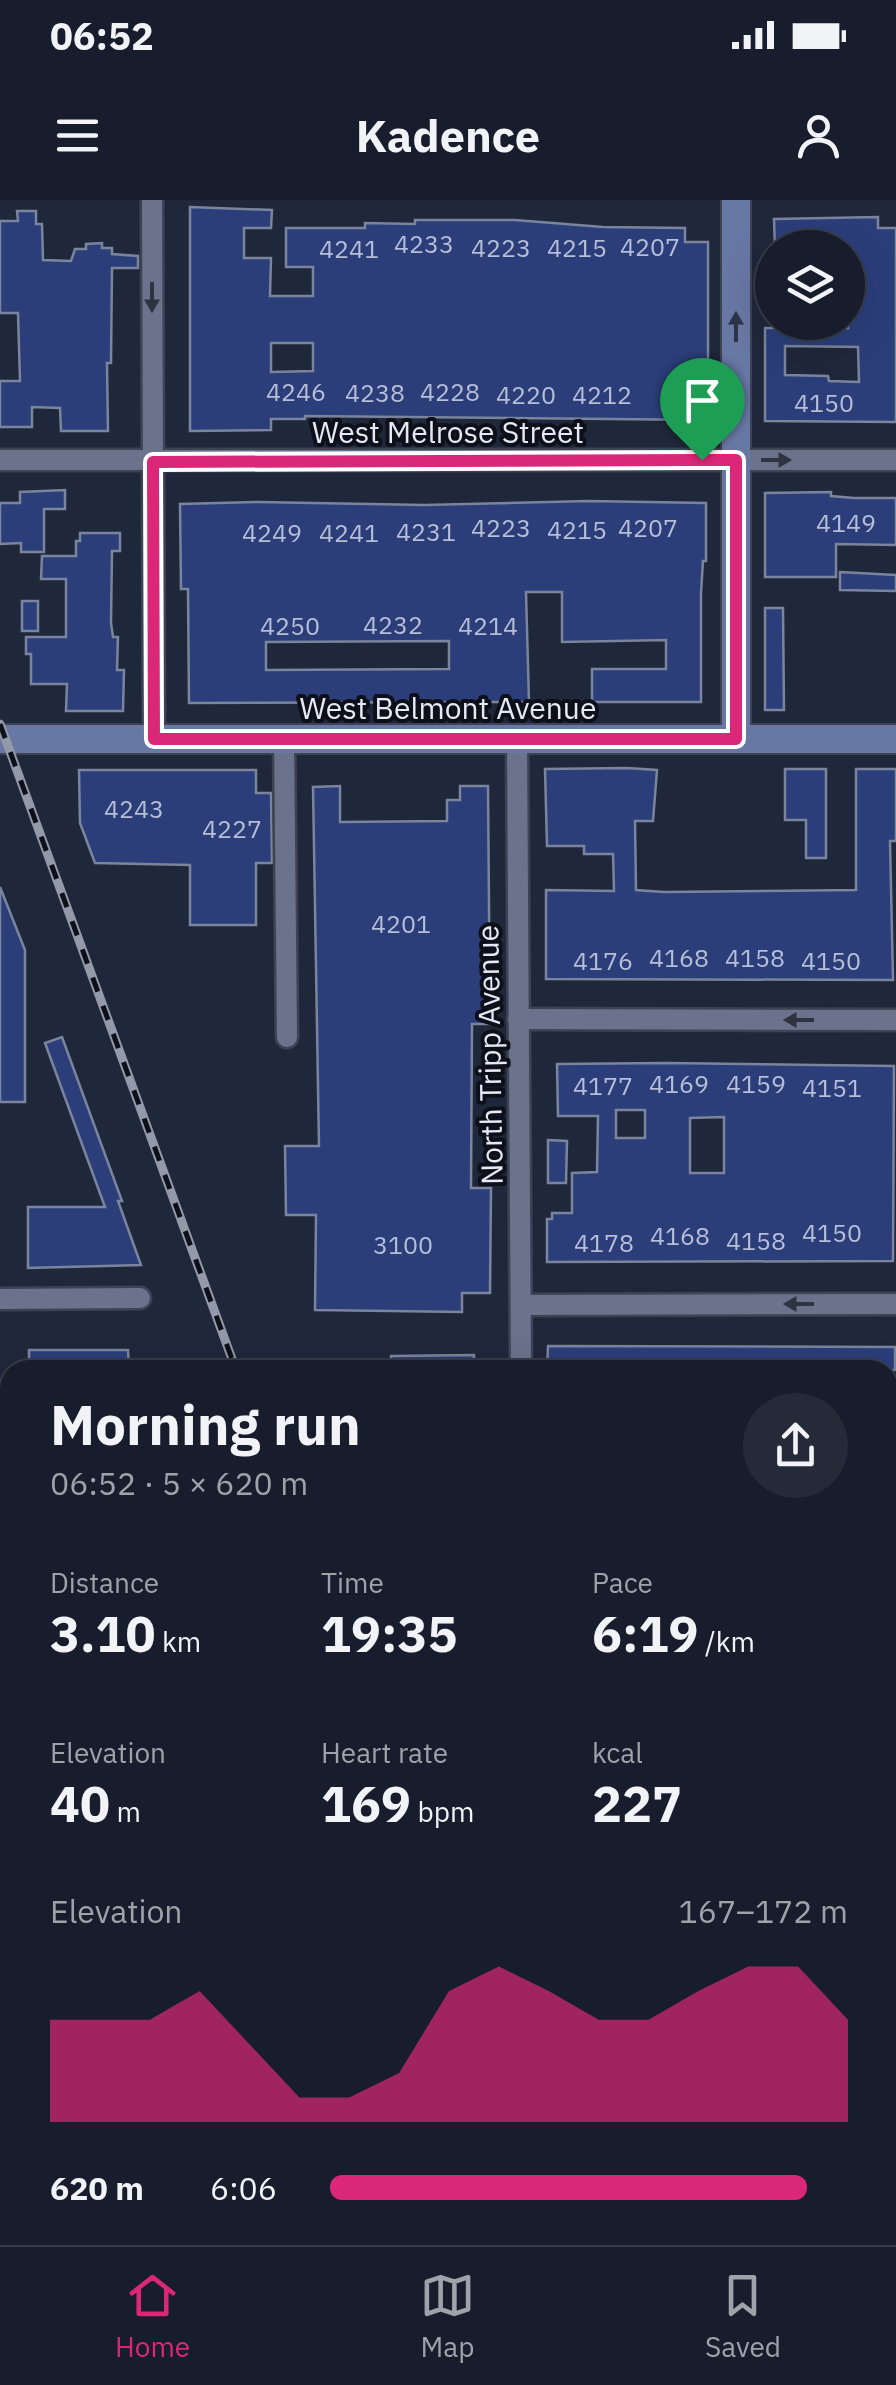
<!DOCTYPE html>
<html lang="en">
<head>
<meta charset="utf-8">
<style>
	:root { --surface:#171d2c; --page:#242a38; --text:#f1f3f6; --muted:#9ea2a9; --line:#363b48; --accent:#db2777 }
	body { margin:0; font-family:"IBM Plex Sans",sans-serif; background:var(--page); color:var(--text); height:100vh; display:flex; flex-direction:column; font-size:38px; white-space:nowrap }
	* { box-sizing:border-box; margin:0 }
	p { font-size:32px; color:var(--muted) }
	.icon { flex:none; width:55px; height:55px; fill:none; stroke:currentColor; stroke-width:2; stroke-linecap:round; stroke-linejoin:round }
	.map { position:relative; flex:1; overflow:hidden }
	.sheet { position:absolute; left:0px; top:1160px; width:898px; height:885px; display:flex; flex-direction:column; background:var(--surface); border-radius:30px 30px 0 0; box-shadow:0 10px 40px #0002,0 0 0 2px var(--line) }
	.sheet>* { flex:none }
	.tools { position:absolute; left:755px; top:30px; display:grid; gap:20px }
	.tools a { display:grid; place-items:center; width:110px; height:110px; border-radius:50%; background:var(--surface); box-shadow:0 10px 40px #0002,0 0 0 2px var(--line); font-size:50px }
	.pin { position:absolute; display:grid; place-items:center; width:85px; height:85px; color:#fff; margin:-102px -42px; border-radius:50% 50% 50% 0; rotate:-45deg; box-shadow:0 0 10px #0007 }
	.pin .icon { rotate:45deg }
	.round { display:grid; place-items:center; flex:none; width:105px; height:105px; border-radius:52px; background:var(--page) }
	.overview { display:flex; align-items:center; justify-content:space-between; height:170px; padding:0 50px }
	h1 { font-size:55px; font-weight:800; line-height:75px }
	.metrics { display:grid; grid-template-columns:repeat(3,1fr); gap:15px; height:170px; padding:10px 50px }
	.metrics div { display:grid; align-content:center }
	.metrics b { font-size:50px; font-weight:800 }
	.metrics small { font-size:28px; font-weight:400 }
	.metrics p { font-size:28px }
	.chart { height:280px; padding:20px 50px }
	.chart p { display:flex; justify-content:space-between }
	.chart svg { width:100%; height:180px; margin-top:10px; fill:var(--accent); opacity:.7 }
	ul { padding:0 50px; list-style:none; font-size:32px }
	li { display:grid; grid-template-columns:160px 120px 1fr; align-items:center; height:75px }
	li i { height:25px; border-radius:12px; background:var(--accent) }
	.status { display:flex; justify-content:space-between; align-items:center; height:70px; padding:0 50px; background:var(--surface); direction:ltr }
	.status svg { height:28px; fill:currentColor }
	header { display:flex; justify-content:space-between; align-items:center; height:130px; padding:0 50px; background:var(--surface); font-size:45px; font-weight:800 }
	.tabs { display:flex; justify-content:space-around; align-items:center; height:140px; border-top:2px solid var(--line); background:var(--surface); font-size:28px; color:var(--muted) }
	.tabs a { display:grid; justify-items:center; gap:5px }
	.tabs .selected { color:var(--accent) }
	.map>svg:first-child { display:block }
	.green { fill:#303f69 }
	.building { fill:#2b3e7a; stroke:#7a849c; stroke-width:2.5; fill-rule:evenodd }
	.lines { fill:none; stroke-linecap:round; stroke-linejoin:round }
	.street-casing { stroke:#3e4354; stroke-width:25 }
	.secondary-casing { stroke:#3e4354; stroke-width:32 }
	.street { stroke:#6a738b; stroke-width:20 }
	.secondary { stroke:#6878a4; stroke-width:28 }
	.rail-casing { stroke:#9399a9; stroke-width:9 }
	.rail { stroke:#0d1019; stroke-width:5; stroke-dasharray:15; stroke-linecap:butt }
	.oneway { fill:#2e3341 }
	.oneway2 { fill:#2d344a }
	.route-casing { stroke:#fff; stroke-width:20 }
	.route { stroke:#db2777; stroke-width:12 }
	.labels { text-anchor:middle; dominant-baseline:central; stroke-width:8; stroke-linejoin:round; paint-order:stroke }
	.number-label { font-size:25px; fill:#b6bed8 }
	.street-label { font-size:30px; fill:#e4e9f7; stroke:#0d1019 }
</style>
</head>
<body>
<div class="status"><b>06:52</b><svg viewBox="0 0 49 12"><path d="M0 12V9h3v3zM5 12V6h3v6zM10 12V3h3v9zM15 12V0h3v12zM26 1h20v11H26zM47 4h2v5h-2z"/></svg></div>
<header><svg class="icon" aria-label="menu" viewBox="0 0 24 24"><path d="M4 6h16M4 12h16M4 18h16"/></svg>Kadence<svg class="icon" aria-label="person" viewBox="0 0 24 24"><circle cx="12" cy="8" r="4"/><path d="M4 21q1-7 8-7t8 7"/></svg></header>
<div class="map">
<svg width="896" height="2045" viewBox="0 0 896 2045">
	<rect width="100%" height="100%" fill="#1f273a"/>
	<path class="green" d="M309,2035h193l3,10h-196z"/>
	<g class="building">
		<path d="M190,7l82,3 -1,18h-27v30h27l-1,38h43v-29h-27v-39h79v-5l50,1v-4h100l88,7 82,1v14h23v178l-403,-4v3h-34v11l-81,1zM271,143h42v28l-42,1z"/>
		<path d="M17,11h19v13h6l1,36 28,1 4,-12h11v-5l16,-1v5h10v6l26,2v12h-26l-1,95h-4l1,68h-47l-1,-23 -28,-1v20h-32v-46h20l-2,-68h-18v-92h18z"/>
		<path d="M878,17v11h18v194l-131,-1v-93h83v-35h10v-33h-10v-12h-73l-1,-29zM785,146l73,1 1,35 -30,-1 -1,-5 -43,-1z"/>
		<path d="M65,290v19h-21v43h-23v-9l-21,1v-41h20v-11z"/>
		<path d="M831,292v4l23,2h42v47l-60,-1v33h-71v-84z"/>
		<path d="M588,301l118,2v58h-3l-2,32v109h-109v-33h74v-29l-104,2v-50h-36l3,110 -340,1 -1,-114h-7l-1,-85 78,-2 166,3zM449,441v28l-183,1v-28z"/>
		<path d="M80,333h40v18h-8l-1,72 2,14h5l-1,33h7l-1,41h-57l1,-27h-36v-30h-5v-17h40v-58h-25l1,-23h34v-15h4z"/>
		<path d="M840,372l56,3v16l-56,-1z"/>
		<rect x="22" y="401" width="16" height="30"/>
		<path d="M765,408h18l1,102h-19z"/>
		<path d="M627,568l30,2 -4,51h-18l1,69 28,2 192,-2v-121h40v72h-6l3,139 -347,-1v-89l68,1 -1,-37h-29v-8h-37l-2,-77z"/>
		<path d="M785,569h41v89h-20v-38h-21z"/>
		<path d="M79,570h177v23h15l1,70h-16v62h-66v-60l-95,-2 -15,-40z"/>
		<path d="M340,586v36l107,-1v-21h13v-14h28l2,238h-18l-1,164h20l-1,105h-28v19l-147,-2 1,-95h-30l-1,-69h34l-6,-359z"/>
		<path d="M0,687l25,63v152h-25z"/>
		<path d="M62,837l60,164h-4l23,64 -113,3v-61h77l-60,-164z"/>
		<path d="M667,863l227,3 -1,195 -346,1v-43h5v-6h20v-40l25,-1 1,-56h-40l-1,-52zM616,910h29v28h-29zM724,917v56h-34v-55z"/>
		<path d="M548,940l19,1 -1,42h-18z"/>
		<path d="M548,1146l347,1v23h-348z"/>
		<path d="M29,1150h99l1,20h-100z"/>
		<path d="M474,1155v15h-83v-14z"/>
	</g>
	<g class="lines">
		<defs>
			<g id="street">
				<path d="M152,0l2,539"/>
				<path d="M0,260h896"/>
				<path d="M284,539l3,298"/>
				<path d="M517,539l4,631"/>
				<path d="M518,819l378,1"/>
				<path d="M0,1099l140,-1"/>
				<path d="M521,1105l375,-1"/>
				<path d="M0,1378h10"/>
				<path d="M888,1384h8"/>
				<path d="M0,1659h10"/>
				<path d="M888,1665h8"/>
				<path d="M888,1948h8"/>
				<path d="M63,2035v10"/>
				<path d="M295,2035v10"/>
				<path d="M718,2035l4,10"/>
			</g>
			<g id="secondary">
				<path d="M736,0v539"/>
				<path d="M0,539h896"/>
			</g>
		</defs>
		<use href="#street" class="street-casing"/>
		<use href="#secondary" class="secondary-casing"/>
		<use href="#street" class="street"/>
		<use href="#secondary" class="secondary"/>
		<defs>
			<g id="rail">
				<path d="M0,524l236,646"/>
				<path d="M554,2035l3,10"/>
			</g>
		</defs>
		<use href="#rail" class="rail-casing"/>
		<use href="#rail" class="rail"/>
	</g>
	<defs><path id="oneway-solid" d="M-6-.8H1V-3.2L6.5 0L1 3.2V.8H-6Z" transform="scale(2.5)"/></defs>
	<g class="oneway">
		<use href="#oneway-solid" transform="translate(152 97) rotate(90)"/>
		<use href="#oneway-solid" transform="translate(776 260)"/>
		<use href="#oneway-solid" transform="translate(799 820) rotate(-180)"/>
		<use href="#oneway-solid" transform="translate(799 1104) rotate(180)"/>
	</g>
	<use class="oneway2" href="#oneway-solid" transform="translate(736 127) rotate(-90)"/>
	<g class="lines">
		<defs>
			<path id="route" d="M702,260h34v279h-582l-1,-277z"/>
		</defs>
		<use href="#route" class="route-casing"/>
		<use href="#route" class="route"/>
	</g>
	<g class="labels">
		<g class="number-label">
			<text x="424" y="43">4233</text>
			<text x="650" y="46">4207</text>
			<text x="501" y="47">4223</text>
			<text x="577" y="47">4215</text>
			<text x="349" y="48">4241</text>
			<text x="296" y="191">4246</text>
			<text x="450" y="191">4228</text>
			<text x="375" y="192">4238</text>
			<text x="526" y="194">4220</text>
			<text x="602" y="194">4212</text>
			<text x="824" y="202">4150</text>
			<text x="846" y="322">4149</text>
			<text x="501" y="327">4223</text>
			<text x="648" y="327">4207</text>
			<text x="577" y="329">4215</text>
			<text x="426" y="331">4231</text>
			<text x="272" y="332">4249</text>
			<text x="349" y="332">4241</text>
			<text x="393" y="424">4232</text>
			<text x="290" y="425">4250</text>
			<text x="488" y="425">4214</text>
			<text x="134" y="608">4243</text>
			<text x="232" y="628">4227</text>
			<text x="401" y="723">4201</text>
			<text x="679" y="757">4168</text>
			<text x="755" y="757">4158</text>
			<text x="603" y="760">4176</text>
			<text x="831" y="760">4150</text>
			<text x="679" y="883">4169</text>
			<text x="756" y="883">4159</text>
			<text x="603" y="885">4177</text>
			<text x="832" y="887">4151</text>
			<text x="832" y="1032">4150</text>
			<text x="680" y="1035">4168</text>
			<text x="756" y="1040">4158</text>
			<text x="604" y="1042">4178</text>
			<text x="403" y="1044">3100</text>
		</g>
		<g class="street-label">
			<text x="448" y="231">West Melrose Street</text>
			<text x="448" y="507">West Belmont Avenue</text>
			<text transform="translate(489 855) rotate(-91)">North Tripp Avenue</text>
		</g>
	</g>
</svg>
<div class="tools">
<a><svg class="icon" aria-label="layers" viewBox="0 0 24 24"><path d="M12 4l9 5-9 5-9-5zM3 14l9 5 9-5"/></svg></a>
</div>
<div class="pin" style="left:702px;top:260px;background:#1e9e55"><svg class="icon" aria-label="arrive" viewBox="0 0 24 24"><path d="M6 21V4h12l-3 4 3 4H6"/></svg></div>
<section class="sheet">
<div class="overview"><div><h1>Morning run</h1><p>06:52 · 5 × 620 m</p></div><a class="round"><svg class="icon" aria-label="share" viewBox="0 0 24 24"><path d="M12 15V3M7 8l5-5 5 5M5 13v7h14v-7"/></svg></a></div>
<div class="metrics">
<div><p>Distance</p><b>3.10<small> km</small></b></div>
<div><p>Time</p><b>19:35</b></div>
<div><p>Pace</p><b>6:19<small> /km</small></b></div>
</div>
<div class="metrics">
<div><p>Elevation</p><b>40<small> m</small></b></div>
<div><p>Heart rate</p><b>169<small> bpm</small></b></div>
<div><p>kcal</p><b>227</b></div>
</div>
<div class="chart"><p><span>Elevation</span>167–172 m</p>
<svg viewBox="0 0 160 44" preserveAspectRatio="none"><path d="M0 44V19L10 19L20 19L30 12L40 25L50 38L60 38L70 32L80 12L90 6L100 12L110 19L120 19L130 12L140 6L150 6L160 19V44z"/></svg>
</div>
<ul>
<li><b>620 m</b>6:06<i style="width:92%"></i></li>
</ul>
</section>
</div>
<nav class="tabs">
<a class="selected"><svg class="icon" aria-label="home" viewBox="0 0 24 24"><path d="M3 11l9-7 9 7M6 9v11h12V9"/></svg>Home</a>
<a><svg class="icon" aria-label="map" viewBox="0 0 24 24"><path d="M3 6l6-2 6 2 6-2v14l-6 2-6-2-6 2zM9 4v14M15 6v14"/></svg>Map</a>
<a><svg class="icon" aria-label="saved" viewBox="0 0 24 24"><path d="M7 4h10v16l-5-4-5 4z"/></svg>Saved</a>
</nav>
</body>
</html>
